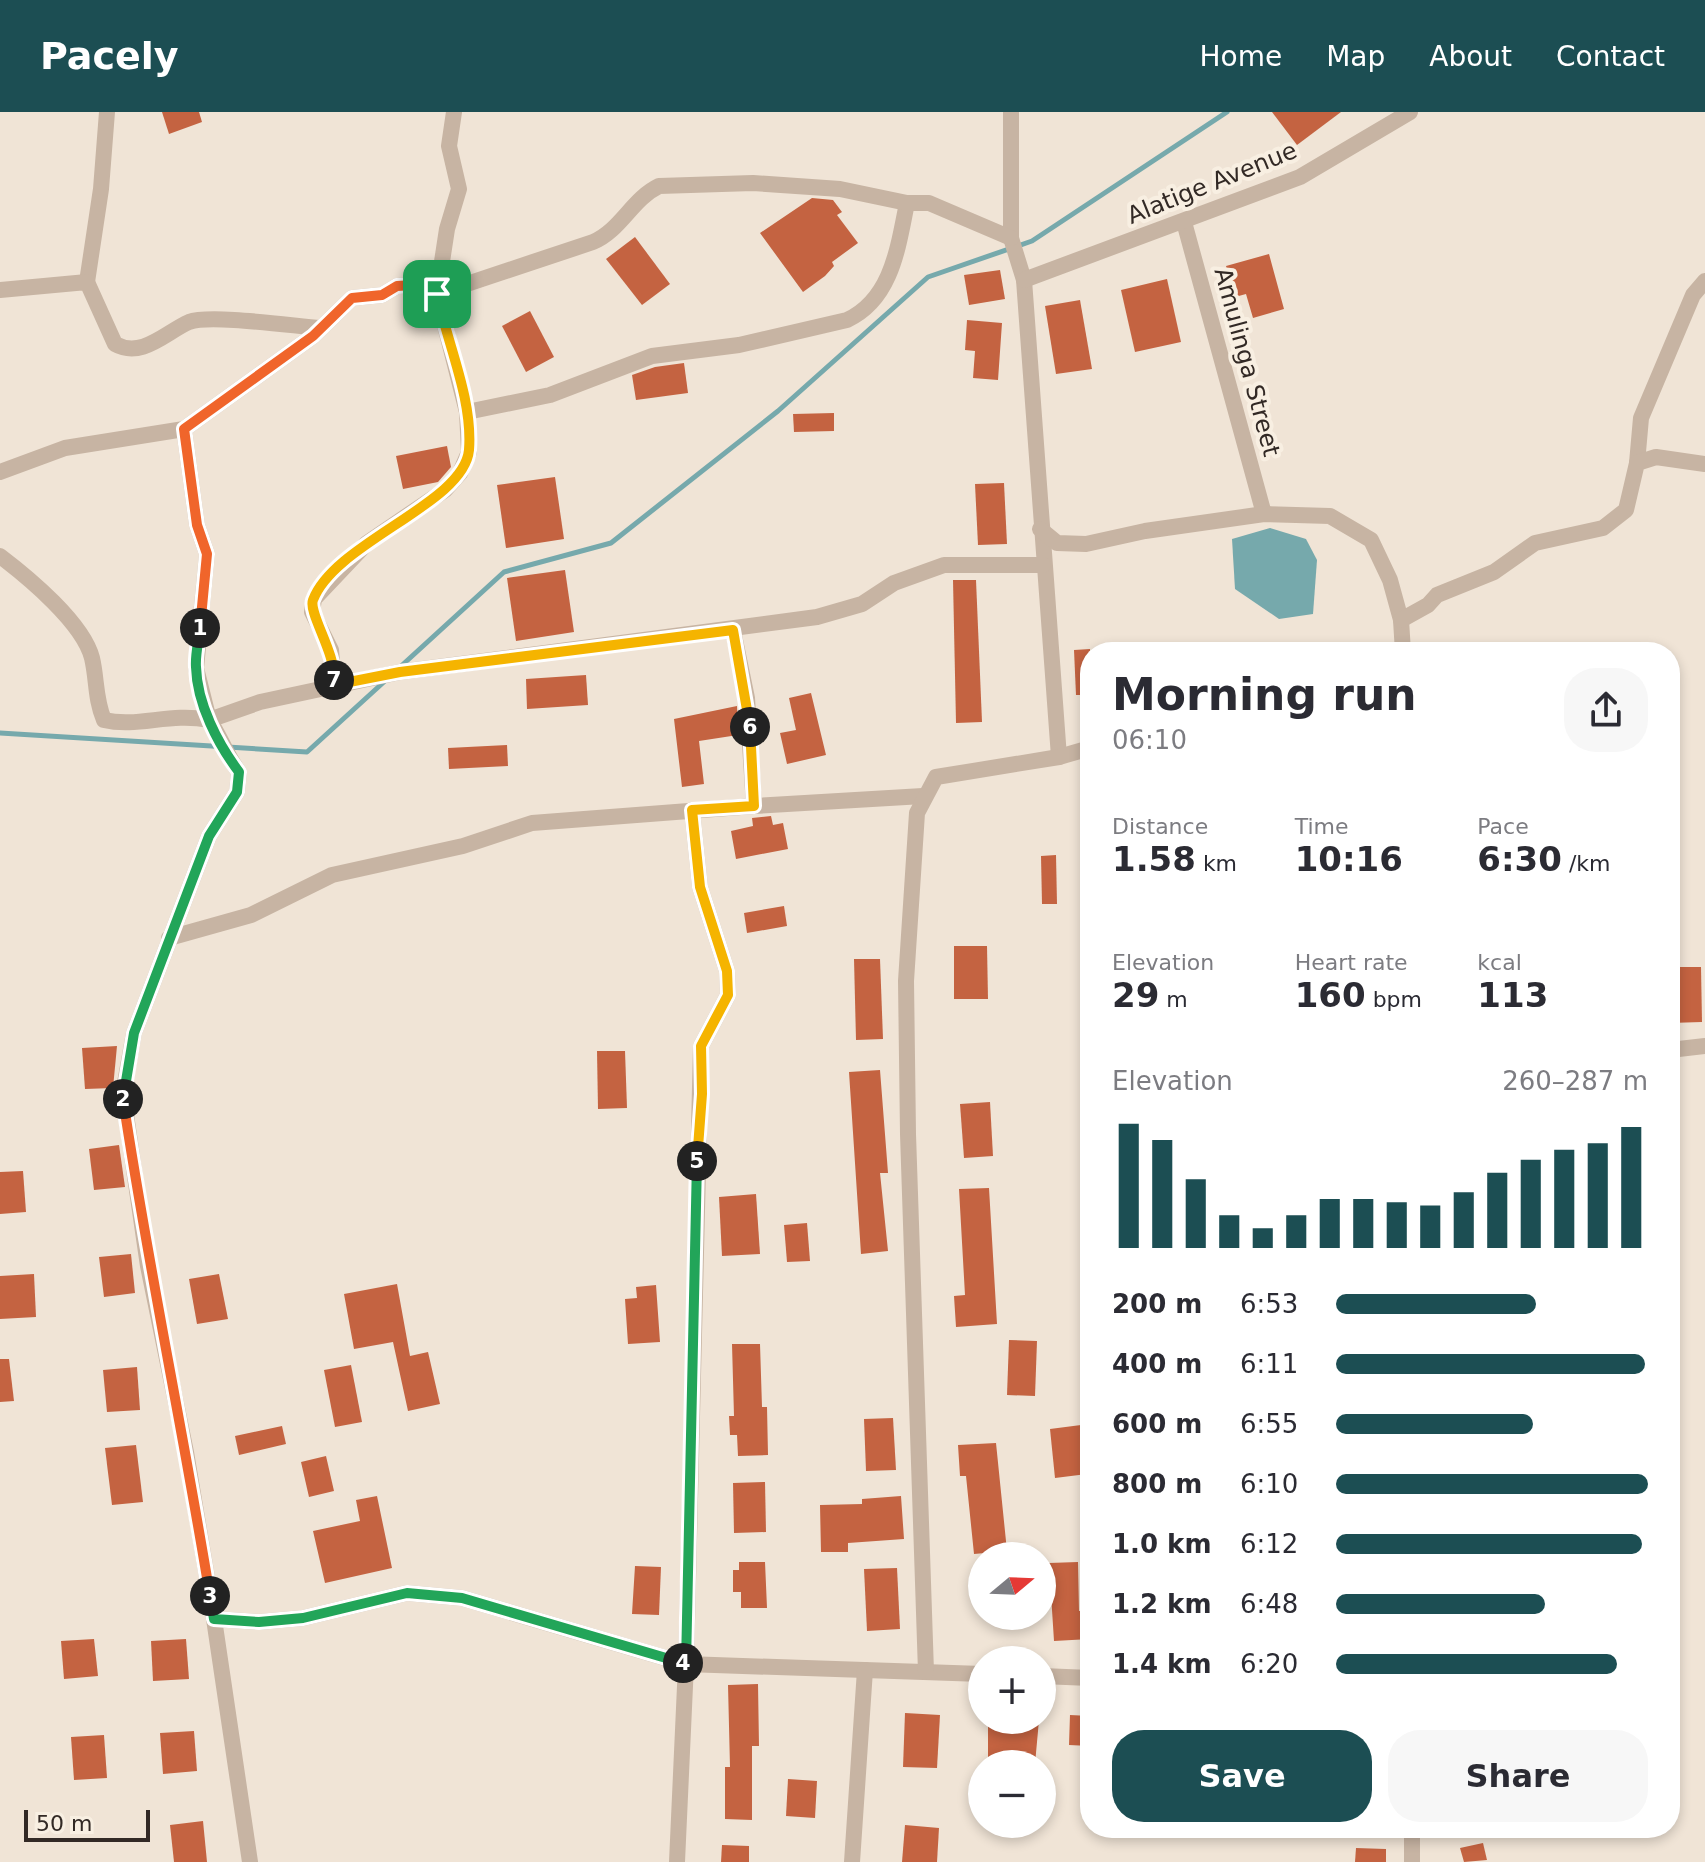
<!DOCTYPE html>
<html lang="en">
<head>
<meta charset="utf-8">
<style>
	:root { --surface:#fff; --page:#f7f7f7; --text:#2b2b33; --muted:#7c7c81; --accent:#1c4e53 }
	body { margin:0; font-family:"DejaVu Sans",sans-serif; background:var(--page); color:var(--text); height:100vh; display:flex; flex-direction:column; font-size:30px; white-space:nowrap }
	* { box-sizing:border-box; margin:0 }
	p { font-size:26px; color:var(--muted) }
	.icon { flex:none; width:44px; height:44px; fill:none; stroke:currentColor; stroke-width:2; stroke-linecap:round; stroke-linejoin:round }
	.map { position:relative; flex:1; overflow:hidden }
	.drawer { position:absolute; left:1080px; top:530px; width:600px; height:1196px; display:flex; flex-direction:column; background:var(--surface); border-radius:32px; box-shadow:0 4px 12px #0003 }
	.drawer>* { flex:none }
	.needle { width:52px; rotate:71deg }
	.tools { position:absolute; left:968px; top:1430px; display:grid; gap:16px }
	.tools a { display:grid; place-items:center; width:88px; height:88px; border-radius:50%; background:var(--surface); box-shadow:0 4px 12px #0003; font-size:40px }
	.scale { position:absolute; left:24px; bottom:20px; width:126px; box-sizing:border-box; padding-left:8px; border:4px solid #322925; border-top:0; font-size:22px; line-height:28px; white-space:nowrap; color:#322925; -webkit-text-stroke:6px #f8efe2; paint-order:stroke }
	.pin { position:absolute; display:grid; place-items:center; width:68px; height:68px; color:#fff; margin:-34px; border-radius:16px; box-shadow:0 4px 12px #0006 }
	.km { position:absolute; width:40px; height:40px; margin:-20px; border-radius:50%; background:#222; color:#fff; font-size:22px; line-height:40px; text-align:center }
	.round { display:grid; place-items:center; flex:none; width:84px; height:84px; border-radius:32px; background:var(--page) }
	.summary { display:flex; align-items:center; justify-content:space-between; height:136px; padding:0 32px }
	h1 { font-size:44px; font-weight:700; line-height:60px }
	.metrics { display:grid; grid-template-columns:repeat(3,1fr); gap:12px; height:136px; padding:8px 32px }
	.metrics div { display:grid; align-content:center }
	.metrics b { font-size:34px; font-weight:700 }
	.metrics small { font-size:22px; font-weight:400 }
	.metrics p { font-size:22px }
	.chart { height:224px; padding:16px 32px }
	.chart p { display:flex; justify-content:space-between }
	.chart svg { width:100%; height:144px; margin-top:8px; stroke:var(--accent); stroke-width:6 }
	.primary-button { display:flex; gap:16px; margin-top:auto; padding:16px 32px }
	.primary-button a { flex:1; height:92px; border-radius:32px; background:var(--accent); color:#fff; font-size:32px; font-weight:700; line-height:92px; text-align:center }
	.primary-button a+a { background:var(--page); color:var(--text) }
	ul { padding:0 32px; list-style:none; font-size:26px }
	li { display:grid; grid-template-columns:128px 96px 1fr; align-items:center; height:60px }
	li i { height:20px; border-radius:10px; background:var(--accent) }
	header { display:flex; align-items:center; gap:48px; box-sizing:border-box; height:112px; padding:0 40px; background:var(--accent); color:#fff }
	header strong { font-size:38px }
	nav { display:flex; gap:44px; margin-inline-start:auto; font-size:28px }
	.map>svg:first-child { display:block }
	.water { fill:#76a9ac }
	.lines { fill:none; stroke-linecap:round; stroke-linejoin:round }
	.stream { stroke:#76a9ac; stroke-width:5 }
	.building { fill:#c46341 }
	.minor { stroke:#c7b4a3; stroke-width:16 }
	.split-1-casing { stroke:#fff; stroke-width:16 }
	.split-2-casing { stroke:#fff; stroke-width:16 }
	.split-3-casing { stroke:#fff; stroke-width:16 }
	.split-4-casing { stroke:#fff; stroke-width:16 }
	.split-5-casing { stroke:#fff; stroke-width:16 }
	.split-6-casing { stroke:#fff; stroke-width:16 }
	.split-7-casing { stroke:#fff; stroke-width:16 }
	.split-8-casing { stroke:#fff; stroke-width:16 }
	.split-1 { stroke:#f0652b; stroke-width:10 }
	.split-2 { stroke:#22a559; stroke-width:10 }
	.split-3 { stroke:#f0652b; stroke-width:10 }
	.split-4 { stroke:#22a559; stroke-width:10 }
	.split-5 { stroke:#22a559; stroke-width:10 }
	.split-6 { stroke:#f5b400; stroke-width:10 }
	.split-7 { stroke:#f5b400; stroke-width:10 }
	.split-8 { stroke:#f5b400; stroke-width:10 }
	.labels { text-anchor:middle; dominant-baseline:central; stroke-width:8; stroke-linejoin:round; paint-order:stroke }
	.street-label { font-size:24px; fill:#322925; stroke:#f8efe2 }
</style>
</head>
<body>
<header>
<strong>Pacely</strong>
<nav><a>Home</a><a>Map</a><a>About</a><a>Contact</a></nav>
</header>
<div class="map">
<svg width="1705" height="1750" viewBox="0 0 1705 1750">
	<rect width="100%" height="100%" fill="#f0e4d6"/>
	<path class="water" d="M1270,416l36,11 11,21 -4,54 -34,5 -44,-30 -3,-50z"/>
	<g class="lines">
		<g class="stream">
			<path d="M399,556l105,-96 107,-29 167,-132 150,-134 104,-36 195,-129"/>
			<path d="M0,621l307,19 79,-72"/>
		</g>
	</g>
	<g class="building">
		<path d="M162,0h37l3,10 -33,12z"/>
		<path d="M1272,0h69l-44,33z"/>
		<path d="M812,86l21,2 9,12 -5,3 21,28 -26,19 2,4 -9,10 -22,16 -43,-59z"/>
		<path d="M635,125l35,47 -28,21 -36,-46z"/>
		<path d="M1269,142l15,55 -31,9 -7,-24 -11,3 -9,-31z"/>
		<path d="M1000,158l5,29 -36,6 -5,-30z"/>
		<path d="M1167,167l14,63 -46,10 -14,-62z"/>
		<path d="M1080,188l12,69 -36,5 -11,-68z"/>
		<path d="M530,199l24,46 -28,15 -24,-46z"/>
		<path d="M967,208l35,3 -4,57 -25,-2 2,-27 -10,-1z"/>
		<path d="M684,251l4,30 -52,7 -4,-25 23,-8z"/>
		<path d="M834,301v18l-40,1 -1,-18z"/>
		<path d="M447,334l4,21 -13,15 -35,7 -7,-33z"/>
		<path d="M555,365l9,62 -58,9 -9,-63z"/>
		<path d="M1004,371l3,61 -29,1 -3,-61z"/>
		<path d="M565,458l9,62 -58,9 -9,-63z"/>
		<path d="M953,468h23l6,142 -26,1z"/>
		<path d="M1090,537v46h-14l-2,-45z"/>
		<path d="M586,563l2,30 -61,4 -1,-30z"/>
		<path d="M811,581l15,62 -39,9 -7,-31 16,-3 -7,-32z"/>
		<path d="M737,594l1,29 -39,6 5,43 -22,3 -8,-68z"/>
		<path d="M507,633l1,21 -59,3 -1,-21z"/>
		<path d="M771,704l2,9 10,-2 5,26 -52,10 -5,-28 22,-5 -1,-8z"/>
		<path d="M1056,743l1,49h-15l-1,-48z"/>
		<path d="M784,794l3,20 -40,7 -3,-20z"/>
		<path d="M954,834h33l1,53h-34z"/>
		<path d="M854,847h26l3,80 -27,1z"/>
		<path d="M1670,855h31l1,55 -32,1z"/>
		<path d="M117,934l-4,42 -28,1 -3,-41z"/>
		<path d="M597,939h28l2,57 -29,1z"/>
		<path d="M880,958l8,103h-8l8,78 -27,3 -12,-182z"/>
		<path d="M990,990l3,54 -29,2 -4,-54z"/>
		<path d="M119,1033l6,42 -31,3 -5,-41z"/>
		<path d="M23,1059l3,41 -26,2v-42z"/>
		<path d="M989,1076l8,136 -41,3 -2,-31 11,-1 -6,-106z"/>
		<path d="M756,1082l4,60 -38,2 -3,-59z"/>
		<path d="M807,1111l3,38 -23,1 -3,-37z"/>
		<path d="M131,1142l4,39 -31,4 -5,-40z"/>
		<path d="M34,1162l2,43 -36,2v-43z"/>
		<path d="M219,1162l9,45 -31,5 -8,-45z"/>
		<path d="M397,1172l13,72 18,-4 12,52 -32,7 -15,-69 -39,7 -10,-55z"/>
		<path d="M656,1173l4,57 -32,2 -3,-45 12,-1 -1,-11z"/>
		<path d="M1009,1228l28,1 -2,55 -28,-1z"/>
		<path d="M732,1232h28l2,63h5l1,48 -30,1 -1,-21h-7l-1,-19h5z"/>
		<path d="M0,1247h9l5,42 -14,1z"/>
		<path d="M351,1253l11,57 -27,5 -11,-57z"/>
		<path d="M137,1255l3,43 -33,2 -4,-42z"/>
		<path d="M893,1306l3,52 -30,1 -2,-52z"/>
		<path d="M1081,1313l6,49 -32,4 -5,-49z"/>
		<path d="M282,1314l4,18 -47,11 -4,-19z"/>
		<path d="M996,1331l11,108 -33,3 -8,-78h-6l-2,-31z"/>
		<path d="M136,1333l7,57 -31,3 -7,-57z"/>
		<path d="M326,1344l8,35 -25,6 -8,-35z"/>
		<path d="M765,1370l1,50 -32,1 -1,-50z"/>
		<path d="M377,1384l15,72 -67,15 -12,-52 47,-10 -4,-21z"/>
		<path d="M901,1384l3,43 -56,4v9h-27l-1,-47 42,-1v-5z"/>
		<path d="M739,1450h26l2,46h-26v-16h-8v-22h6z"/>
		<path d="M1078,1450l1,49 11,-1v29l-36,2 -5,-78z"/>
		<path d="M635,1454l26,1 -2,48 -27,-1z"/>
		<path d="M897,1456l3,61 -33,2 -3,-62z"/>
		<path d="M94,1527l4,37 -34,3 -3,-38z"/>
		<path d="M186,1527l3,40 -36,2 -2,-40z"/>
		<path d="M758,1572l1,62h-7v74l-27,-1v-52h5l-2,-82z"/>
		<path d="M905,1601l35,2 -3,53 -34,-1z"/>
		<path d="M1070,1603l20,1v30l-21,-1z"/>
		<path d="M988,1608h51l-4,44h-47z"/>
		<path d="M194,1619l3,40 -34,3 -3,-41z"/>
		<path d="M104,1623l3,43 -33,2 -3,-43z"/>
		<path d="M788,1667l29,2 -2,37 -29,-2z"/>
		<path d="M203,1709l4,41h-33l-4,-37z"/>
		<path d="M905,1713l34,3 -2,34h-35z"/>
		<path d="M1483,1731l4,17 -23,2 -4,-14z"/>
		<path d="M722,1733l27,1v16h-28z"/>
		<path d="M1356,1736l30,1v13h-31z"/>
	</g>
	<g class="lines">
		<g class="minor">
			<path d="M1011,0v126l13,42 35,477"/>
			<path d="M1184,110l80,292"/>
			<path d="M1024,168l276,-103 110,-65"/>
			<path d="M87,170l14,-93 6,-77"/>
			<path d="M0,178l87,-8 28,62c27,15 51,-12 74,-22 21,-8 104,4 131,6"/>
			<path d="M467,300l83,-17 102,-39 87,-11 108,-25c45,-21 51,-73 60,-117"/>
			<path d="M184,317l13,96 10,29 -11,114 13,52 51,-18 140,-30 417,-55 45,-13 32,-21 50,-18h99"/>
			<path d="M1637,351l4,-45 52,-123 12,-14"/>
			<path d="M0,360l65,-24 119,-19 129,-93 39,-38 30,-3 15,-9 17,-1 23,9 156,-52c28,-12 39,-43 66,-56l94,-3 87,6 67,14h22l82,35"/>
			<path d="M1040,417l17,14 29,1 59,-13 119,-17 66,2 41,24 19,40 11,40 2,32"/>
			<path d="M0,444c29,22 83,67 92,102 5,21 3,41 12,62 34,8 66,-8 105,0 12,17 17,35 30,52l-2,20 -28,44 -75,197 -11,61 25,172 38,186 28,167 36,243"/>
			<path d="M1401,508l27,-15 9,-10 57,-23 41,-29 68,-15 23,-18 11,-47 19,-6 49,7"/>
			<path d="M733,518l14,68 7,108 169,-10"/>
			<path d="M334,573l-3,-35 -19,-38 2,-13 53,-56 78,-53 15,-17 9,-21 -2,-40 -30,-118 10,-65 12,-40 -10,-43 5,-34"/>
			<path d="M169,826l82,-23 81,-40 131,-29 69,-23 222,-17"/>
			<path d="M1670,938l35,-4"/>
			<path d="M214,1507l45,3 44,-4 104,-25 55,5 224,66 296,10"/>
			<path d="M926,1560l-18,-538 -2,-153 11,-168 19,-36 123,-20 31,-9"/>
			<path d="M1042,1564l48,2"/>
			<path d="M1412,1716v34"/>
			<path d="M677,1750l9,-198 15,-618 27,-51 -1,-24 -27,-84 -8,-77"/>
			<path d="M852,1750l13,-192"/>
		</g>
	</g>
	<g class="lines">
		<defs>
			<path id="split-1" d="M200,516l7,-74 -10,-29 -13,-96 129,-93 39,-38 30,-3 15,-9 17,-1 23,9"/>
			<path id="split-2" d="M123,987l11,-66 75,-197 28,-44 2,-20c-21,-28 -42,-68 -43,-105 -1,-13 3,-27 4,-39"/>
			<path id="split-3" d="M123,987c25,167 60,331 87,497"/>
			<path id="split-4" d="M210,1484l4,23 45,3 44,-4 104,-25 55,5 221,65"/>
			<path id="split-5" d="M683,1551l3,1 11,-503"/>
			<path id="split-6" d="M697,1049l5,-67 -1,-48 27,-51 -1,-24 -27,-84 -8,-77 62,-4 -4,-79"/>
			<path id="split-7" d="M334,568v5l66,-13 333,-42 17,97"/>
			<path id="split-8" d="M334,568c2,-27 -26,-67 -21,-80 22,-58 151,-96 156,-150 4,-51 -22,-107 -32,-156"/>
		</defs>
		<use href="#split-1" class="split-1-casing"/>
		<use href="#split-2" class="split-2-casing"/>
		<use href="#split-3" class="split-3-casing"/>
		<use href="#split-4" class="split-4-casing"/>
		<use href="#split-5" class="split-5-casing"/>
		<use href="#split-6" class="split-6-casing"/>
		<use href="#split-7" class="split-7-casing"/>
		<use href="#split-8" class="split-8-casing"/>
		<use href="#split-1" class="split-1"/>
		<use href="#split-2" class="split-2"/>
		<use href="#split-3" class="split-3"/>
		<use href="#split-4" class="split-4"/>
		<use href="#split-5" class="split-5"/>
		<use href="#split-6" class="split-6"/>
		<use href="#split-7" class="split-7"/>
		<use href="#split-8" class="split-8"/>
	</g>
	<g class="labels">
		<g class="street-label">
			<text transform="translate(1212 71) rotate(-22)">Alatige Avenue</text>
			<text transform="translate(1247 250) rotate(75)">Amulinga Street</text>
		</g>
	</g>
</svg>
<div class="tools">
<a><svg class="needle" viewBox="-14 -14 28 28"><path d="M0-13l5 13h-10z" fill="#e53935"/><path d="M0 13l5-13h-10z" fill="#7c7c81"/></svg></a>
<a>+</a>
<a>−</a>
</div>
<div class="scale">50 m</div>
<div class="pin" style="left:437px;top:182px;background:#1e9e55"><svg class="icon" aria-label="arrive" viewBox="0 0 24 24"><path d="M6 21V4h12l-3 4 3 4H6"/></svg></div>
<b class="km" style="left:200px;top:516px">1</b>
<b class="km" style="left:123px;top:987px">2</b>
<b class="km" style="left:210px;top:1484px">3</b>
<b class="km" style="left:683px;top:1551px">4</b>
<b class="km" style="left:697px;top:1049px">5</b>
<b class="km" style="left:750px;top:615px">6</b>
<b class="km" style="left:334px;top:568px">7</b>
<section class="drawer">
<div class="summary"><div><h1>Morning run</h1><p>06:10</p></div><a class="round"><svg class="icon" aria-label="share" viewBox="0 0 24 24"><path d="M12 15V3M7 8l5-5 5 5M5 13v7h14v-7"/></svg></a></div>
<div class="metrics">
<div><p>Distance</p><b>1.58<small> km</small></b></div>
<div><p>Time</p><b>10:16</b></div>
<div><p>Pace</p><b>6:30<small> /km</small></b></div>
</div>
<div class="metrics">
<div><p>Elevation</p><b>29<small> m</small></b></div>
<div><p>Heart rate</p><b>160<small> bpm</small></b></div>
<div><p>kcal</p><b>113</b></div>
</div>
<div class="chart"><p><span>Elevation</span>260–287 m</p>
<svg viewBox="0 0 160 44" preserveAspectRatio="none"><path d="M5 44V6M15 44V11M25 44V23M35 44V34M45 44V38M55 44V34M65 44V29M75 44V29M85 44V30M95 44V31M105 44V27M115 44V21M125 44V17M135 44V14M145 44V12M155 44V7"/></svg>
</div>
<ul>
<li><b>200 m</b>6:53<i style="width:64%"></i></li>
<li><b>400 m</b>6:11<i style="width:99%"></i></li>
<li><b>600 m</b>6:55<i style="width:63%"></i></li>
<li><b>800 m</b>6:10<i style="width:100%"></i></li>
<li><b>1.0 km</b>6:12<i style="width:98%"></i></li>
<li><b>1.2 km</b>6:48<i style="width:67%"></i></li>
<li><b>1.4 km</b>6:20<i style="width:90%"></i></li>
</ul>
<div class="primary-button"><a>Save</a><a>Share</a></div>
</section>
</div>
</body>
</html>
